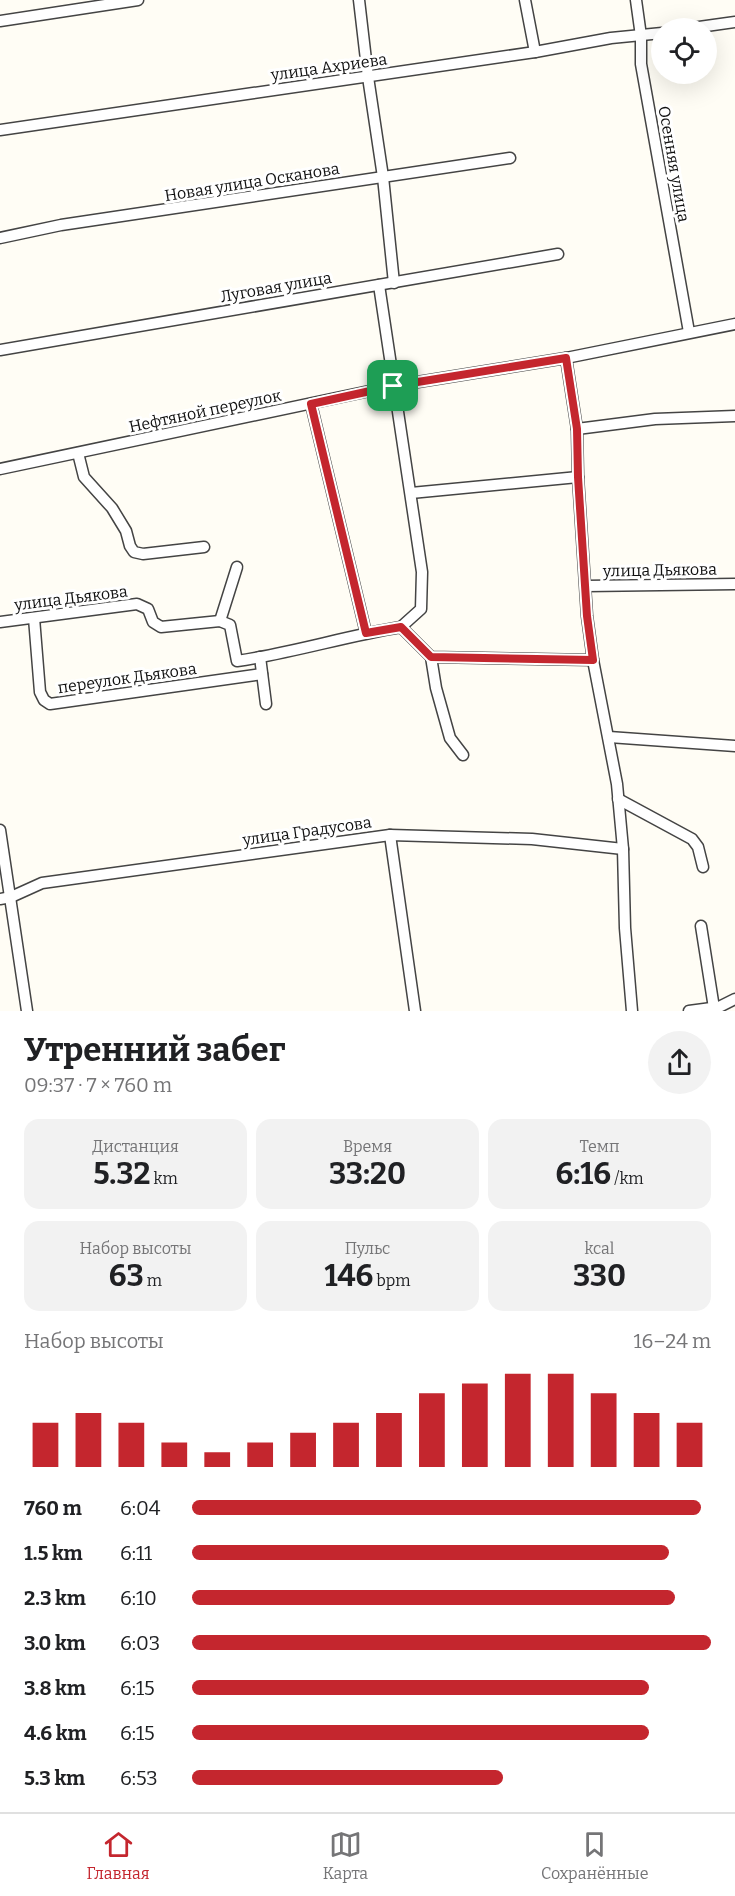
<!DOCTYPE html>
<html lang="ru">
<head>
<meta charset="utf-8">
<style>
	:root { --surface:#fff; --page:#f2f2f2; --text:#202124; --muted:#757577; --line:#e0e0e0; --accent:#c4262e }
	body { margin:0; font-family:Bitter,serif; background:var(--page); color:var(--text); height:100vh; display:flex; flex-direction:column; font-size:22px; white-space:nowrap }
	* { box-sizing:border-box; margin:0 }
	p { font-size:20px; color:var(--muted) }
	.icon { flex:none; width:33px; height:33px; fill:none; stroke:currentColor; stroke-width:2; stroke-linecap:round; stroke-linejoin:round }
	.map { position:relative; height:1011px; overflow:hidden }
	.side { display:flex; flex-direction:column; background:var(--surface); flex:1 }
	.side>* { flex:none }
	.fabs { position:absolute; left:651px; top:18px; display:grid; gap:12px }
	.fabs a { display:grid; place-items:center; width:66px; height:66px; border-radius:50%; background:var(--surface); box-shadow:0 6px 24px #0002; font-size:30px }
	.pin { position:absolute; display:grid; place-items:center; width:51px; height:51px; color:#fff; margin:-26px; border-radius:12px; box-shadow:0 3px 9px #0006 }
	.round { display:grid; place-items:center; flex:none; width:63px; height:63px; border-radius:32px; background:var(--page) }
	.summary { display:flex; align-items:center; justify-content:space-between; height:102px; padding:0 24px }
	h1 { font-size:33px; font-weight:700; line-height:45px }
	.metrics { display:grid; grid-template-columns:repeat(3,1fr); gap:9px; height:102px; padding:6px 24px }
	.metrics div { display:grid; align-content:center; border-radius:15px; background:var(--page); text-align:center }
	.metrics b { font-size:30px; font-weight:700 }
	.metrics small { font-size:16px; font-weight:400 }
	.metrics p { font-size:16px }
	.chart { height:168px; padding:12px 24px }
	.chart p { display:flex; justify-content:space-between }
	.chart svg { width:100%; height:108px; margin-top:6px; stroke:var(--accent); stroke-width:6 }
	ul { padding:0 24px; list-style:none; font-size:20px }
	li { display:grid; grid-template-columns:96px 72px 1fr; align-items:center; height:45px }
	li i { height:15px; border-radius:8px; background:var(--accent) }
	.tab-bar { display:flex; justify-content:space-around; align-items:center; height:84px; border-top:2px solid var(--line); background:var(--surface); font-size:16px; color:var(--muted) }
	.tab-bar a { display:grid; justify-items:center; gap:3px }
	.tab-bar .on { color:var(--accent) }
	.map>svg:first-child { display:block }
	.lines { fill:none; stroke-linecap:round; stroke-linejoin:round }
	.minor-casing { stroke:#444; stroke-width:13 }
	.minor { stroke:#fff; stroke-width:10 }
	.route-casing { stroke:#fff; stroke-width:12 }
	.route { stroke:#c4262e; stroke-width:8 }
	.labels { text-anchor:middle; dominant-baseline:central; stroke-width:6; stroke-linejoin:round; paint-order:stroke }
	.street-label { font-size:16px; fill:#111; stroke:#fff }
</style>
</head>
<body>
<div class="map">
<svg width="735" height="1011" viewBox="0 0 735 1011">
	<rect width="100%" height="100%" fill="#fffdf5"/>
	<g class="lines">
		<defs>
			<g id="minor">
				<path d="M359,0l9,77 15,100 11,106"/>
				<path d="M525,0l10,52"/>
				<path d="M636,0l5,36v28l48,268"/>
				<path d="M0,21l138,-21"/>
				<path d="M692,28l43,-6"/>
				<path d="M0,130l535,-78 76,-14 51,-5"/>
				<path d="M0,238l61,-13 449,-67"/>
				<path d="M379,285l43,287 -1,37 -20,18"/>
				<path d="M0,350l558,-96"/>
				<path d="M566,358l11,71 1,48 9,139 6,44 24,124 6,65 2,79 7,83"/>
				<path d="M311,404l55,229"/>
				<path d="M577,429l78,-10 80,-3"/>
				<path d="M78,453l6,24 28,31 14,23 4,15 4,6 9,2 61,-7"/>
				<path d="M0,469l393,-83 173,-28 169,-34"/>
				<path d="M411,493l167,-16"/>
				<path d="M586,586l149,-2"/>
				<path d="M34,618l6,74 4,8 6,4 212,-30"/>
				<path d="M220,621l17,-54"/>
				<path d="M0,622l137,-18 11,5 5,13 8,5 59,-6 10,4 7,36c55,-8 109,-25 164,-34l30,30 162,3"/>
				<path d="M260,657l6,47"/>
				<path d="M431,657l5,31 14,50 13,17"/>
				<path d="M609,737l126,9"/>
				<path d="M618,799l74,40 6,8 5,20"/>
				<path d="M0,830l27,181"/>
				<path d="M390,835l25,176"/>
				<path d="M0,899l11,-2 31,-14 348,-48 142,4 91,10"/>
				<path d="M701,926l13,82"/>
				<path d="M689,1011l30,-4 16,-8"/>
			</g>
		</defs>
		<use href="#minor" class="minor-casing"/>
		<use href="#minor" class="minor"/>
	</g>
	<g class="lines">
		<defs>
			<path id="route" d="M566,358l11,71 1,48 9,139 6,44 -162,-3 -30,-30 -35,6 -55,-229 82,-18z"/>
		</defs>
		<use href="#route" class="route-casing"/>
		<use href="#route" class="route"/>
	</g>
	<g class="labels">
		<g class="street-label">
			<text transform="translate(329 67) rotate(-8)">улица Ахриева</text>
			<text transform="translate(674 164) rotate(80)">Осенняя улица</text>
			<text transform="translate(252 182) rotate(-9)">Новая улица Осканова</text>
			<text transform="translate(276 287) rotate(-10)">Луговая улица</text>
			<text transform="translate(205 411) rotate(-12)">Нефтяной переулок</text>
			<text transform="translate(660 570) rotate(-1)">улица Дьякова</text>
			<text transform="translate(71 598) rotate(-7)">улица Дьякова</text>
			<text transform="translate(127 678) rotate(-8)">переулок Дьякова</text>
			<text transform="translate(307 831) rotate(-8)">улица Градусова</text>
		</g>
	</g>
</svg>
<div class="fabs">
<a><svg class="icon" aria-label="locate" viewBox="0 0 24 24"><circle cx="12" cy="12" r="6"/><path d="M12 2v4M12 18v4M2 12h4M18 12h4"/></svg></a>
</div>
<div class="pin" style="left:393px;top:386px;background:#1e9e55"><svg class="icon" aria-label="arrive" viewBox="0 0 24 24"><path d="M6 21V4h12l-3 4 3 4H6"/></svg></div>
</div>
<section class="side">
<div class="summary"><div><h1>Утренний забег</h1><p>09:37 · 7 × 760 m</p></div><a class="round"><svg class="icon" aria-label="share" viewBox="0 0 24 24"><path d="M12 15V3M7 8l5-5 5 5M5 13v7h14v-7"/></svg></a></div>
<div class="metrics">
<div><p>Дистанция</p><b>5.32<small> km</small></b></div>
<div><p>Время</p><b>33:20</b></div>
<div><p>Темп</p><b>6:16<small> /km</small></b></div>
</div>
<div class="metrics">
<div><p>Набор высоты</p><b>63<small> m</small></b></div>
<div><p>Пульс</p><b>146<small> bpm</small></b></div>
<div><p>kcal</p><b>330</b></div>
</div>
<div class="chart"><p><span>Набор высоты</span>16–24 m</p>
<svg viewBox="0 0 160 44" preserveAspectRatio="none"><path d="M5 44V26M15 44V22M25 44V26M35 44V34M45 44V38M55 44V34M65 44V30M75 44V26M85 44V22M95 44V14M105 44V10M115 44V6M125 44V6M135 44V14M145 44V22M155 44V26"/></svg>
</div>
<ul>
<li><b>760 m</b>6:04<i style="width:98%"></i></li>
<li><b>1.5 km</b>6:11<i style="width:92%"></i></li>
<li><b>2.3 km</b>6:10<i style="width:93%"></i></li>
<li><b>3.0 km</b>6:03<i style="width:100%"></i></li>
<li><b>3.8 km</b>6:15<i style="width:88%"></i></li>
<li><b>4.6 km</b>6:15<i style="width:88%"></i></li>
<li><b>5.3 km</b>6:53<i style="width:60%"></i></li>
</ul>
</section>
<nav class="tab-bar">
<a class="on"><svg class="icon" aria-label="home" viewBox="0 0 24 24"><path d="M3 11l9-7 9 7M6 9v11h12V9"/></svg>Главная</a>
<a><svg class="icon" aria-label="map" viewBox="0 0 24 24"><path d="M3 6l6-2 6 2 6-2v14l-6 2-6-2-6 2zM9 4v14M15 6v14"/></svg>Карта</a>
<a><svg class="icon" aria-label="saved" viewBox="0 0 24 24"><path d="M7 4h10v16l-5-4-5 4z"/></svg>Сохранённые</a>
</nav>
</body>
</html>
